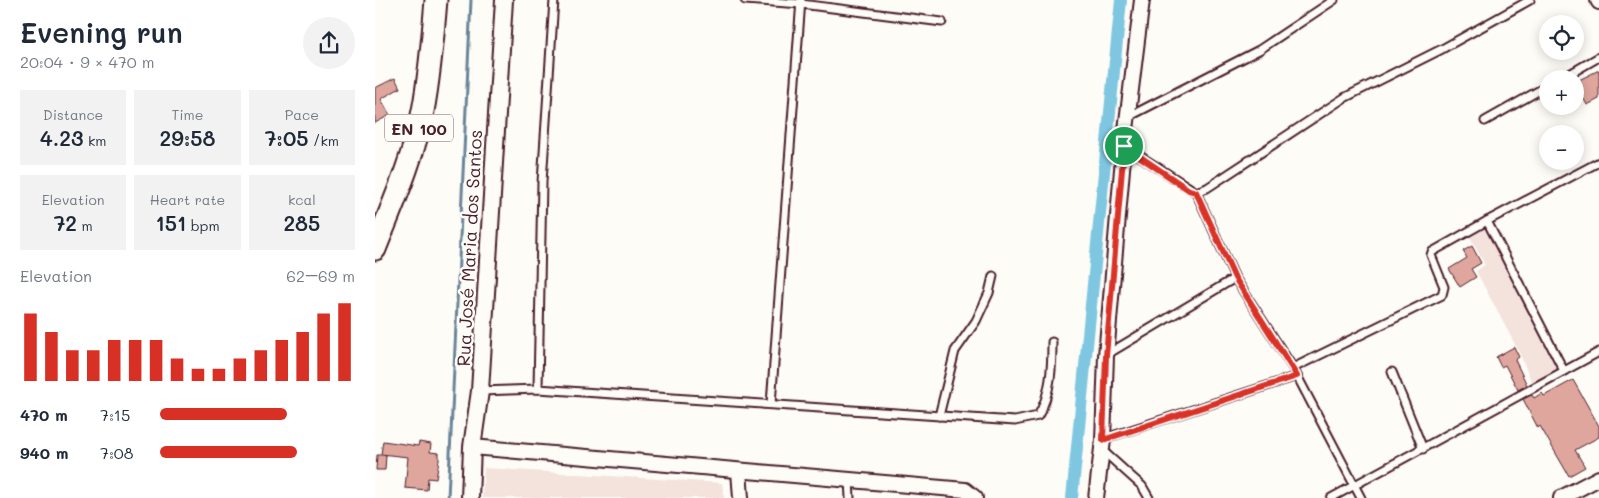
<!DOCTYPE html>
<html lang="en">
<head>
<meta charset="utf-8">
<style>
	:root { --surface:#fff; --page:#f2f2f3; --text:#1f2937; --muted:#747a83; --accent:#d93025 }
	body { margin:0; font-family:Mali,sans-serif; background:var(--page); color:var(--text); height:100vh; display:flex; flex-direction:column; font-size:19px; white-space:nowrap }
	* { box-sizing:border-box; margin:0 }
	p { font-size:16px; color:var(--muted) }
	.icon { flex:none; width:28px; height:28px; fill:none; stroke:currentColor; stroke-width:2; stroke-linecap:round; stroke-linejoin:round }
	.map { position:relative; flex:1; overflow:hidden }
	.sheet { display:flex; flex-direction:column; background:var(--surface); width:375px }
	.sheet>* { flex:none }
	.controls { position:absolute; left:1164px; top:15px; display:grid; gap:10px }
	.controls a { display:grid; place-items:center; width:45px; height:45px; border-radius:50%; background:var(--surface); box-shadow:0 2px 12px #0003; font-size:25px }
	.pin { position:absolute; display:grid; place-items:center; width:42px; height:42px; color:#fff; margin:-21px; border:2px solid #fff; border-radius:50%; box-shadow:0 1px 5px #0007 }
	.round { display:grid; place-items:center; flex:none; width:52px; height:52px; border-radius:26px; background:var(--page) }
	.overview { display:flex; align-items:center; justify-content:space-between; height:85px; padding:0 20px }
	h1 { font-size:28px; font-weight:600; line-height:38px }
	.stats { display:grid; grid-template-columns:repeat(3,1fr); gap:8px; height:85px; padding:5px 20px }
	.stats div { display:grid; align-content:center; border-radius:0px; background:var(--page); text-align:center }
	.stats b { font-size:21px; font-weight:600 }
	.stats small { font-size:14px; font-weight:400 }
	.stats p { font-size:14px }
	.chart { height:140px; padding:10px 20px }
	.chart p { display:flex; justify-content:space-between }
	.chart svg { width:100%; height:90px; margin-top:5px; stroke:var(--accent); stroke-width:6 }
	ul { padding:0 20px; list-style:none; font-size:16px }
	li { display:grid; grid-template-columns:80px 60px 1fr; align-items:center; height:38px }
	li i { height:12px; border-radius:6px; background:var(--accent) }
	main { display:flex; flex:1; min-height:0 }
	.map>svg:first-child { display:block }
	.built { fill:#f4e2dc }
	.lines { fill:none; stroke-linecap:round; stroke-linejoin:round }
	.stream { stroke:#6a8498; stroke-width:3 }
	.canal { stroke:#7fc7e0; stroke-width:12 }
	.building { fill:#dfa69d; stroke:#4a1f2b }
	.service-casing { stroke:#4a1f2b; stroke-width:11 }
	.minor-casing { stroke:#4a1f2b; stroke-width:18 }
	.tertiary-casing { stroke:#4a1f2b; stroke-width:20 }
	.primary-casing { stroke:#4a1f2b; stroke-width:25 }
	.service { stroke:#fdfcf7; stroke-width:7 }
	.minor { stroke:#fdfcf7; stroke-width:14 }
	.tertiary { stroke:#fdfcf7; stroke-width:16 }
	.primary { stroke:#fdfcf7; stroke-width:21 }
	.route-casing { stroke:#fff; stroke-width:10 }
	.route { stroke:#d93025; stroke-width:6 }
	.labels { text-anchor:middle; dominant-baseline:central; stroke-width:5; stroke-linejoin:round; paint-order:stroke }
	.shield { fill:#fdfcf7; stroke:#806168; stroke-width:1 }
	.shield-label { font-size:16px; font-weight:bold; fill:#4a1f2b }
	.street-label { font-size:18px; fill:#4a1f2b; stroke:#fdfcf7 }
</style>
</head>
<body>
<main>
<section class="sheet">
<div class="overview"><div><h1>Evening run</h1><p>20:04 · 9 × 470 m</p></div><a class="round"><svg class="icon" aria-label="share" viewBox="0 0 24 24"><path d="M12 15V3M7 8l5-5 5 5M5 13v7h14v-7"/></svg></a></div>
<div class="stats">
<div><p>Distance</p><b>4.23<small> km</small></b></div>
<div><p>Time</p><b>29:58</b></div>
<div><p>Pace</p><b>7:05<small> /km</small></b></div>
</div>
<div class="stats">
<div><p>Elevation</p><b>72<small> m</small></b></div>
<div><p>Heart rate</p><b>151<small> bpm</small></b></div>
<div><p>kcal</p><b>285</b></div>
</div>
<div class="chart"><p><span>Elevation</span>62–69 m</p>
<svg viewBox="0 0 160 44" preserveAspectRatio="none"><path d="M5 44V11M15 44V20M25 44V29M35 44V29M45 44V24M55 44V24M65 44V24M75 44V33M85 44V38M95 44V38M105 44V33M115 44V29M125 44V24M135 44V20M145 44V11M155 44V6"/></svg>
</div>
<ul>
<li><b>470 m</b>7:15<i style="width:65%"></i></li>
<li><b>940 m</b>7:08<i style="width:70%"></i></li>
</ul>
</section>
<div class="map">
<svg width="1224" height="498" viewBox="0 0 1224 498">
	<rect width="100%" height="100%" fill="#fdfcf7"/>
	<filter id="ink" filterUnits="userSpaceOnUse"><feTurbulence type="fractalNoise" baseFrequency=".02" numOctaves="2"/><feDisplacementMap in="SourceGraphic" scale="10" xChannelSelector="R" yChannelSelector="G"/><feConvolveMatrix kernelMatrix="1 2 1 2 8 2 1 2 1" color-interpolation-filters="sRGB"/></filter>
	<g filter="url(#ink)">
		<g class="built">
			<path d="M1115,226l74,145 -30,16 -16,-37 -42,-79 9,-6 -15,-28z"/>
			<path d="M109,468l238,15 2,15h-242z"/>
		</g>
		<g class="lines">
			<path class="stream" d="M73,498l23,-498"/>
			<path class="canal" d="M697,498l49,-498"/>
		</g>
		<g class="building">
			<path d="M1224,70v29l-12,6 -12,-23z"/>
			<path d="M20,78l5,10 -19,11 9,16 -15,8v-35z"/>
			<path d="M1097,246l9,17 -10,6 5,8 -16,10 -11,-18 18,-11 -4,-7z"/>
			<path d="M1139,347l5,10 -4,3 12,25 -9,5 -13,-25 -4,2 -5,-10z"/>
			<path d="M1198,380l26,46v11l-24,13 10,17 -16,9 -29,-50 -2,2 -15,-29 9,-4 2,3 8,-5 2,3z"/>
			<path d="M8,441l35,5 1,-4 12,2 -1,8 9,1v7l-3,19 -8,-1 -1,12 -22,-2 3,-31 -27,-3z"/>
			<path d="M2,455h9l-1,15h-9z"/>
		</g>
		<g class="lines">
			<defs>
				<g id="service">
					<path d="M370,0l56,4 141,18"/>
					<path d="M1186,79l38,-22"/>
					<path d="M753,117l131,-67 75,-50"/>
					<path d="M1110,121l62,-35"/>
					<path d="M749,146l72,46 11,-4 137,-90 98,-49 88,-49"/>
					<path d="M821,192l39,86 58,90 68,130"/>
					<path d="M731,355l129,-77"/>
					<path d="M918,368l149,-73 2,-8 -13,-32 1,-3 55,-31"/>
					<path d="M1189,371l-77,-150 112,-59"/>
					<path d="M1017,372l31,77"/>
					<path d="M163,389l4,-207 12,-182"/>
					<path d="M106,391l57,-2 477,32 23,-5c13,-22 14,-49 14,-74"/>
					<path d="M396,404l30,-404"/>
					<path d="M564,416l16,-65 21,-30 13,-28 4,-17"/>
					<path d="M728,439l194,-63"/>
					<path d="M727,450l40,36 7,12"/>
					<path d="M474,480l1,18"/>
					<path d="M956,498l268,-146"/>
				</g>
				<g id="minor">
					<path d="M1223,0l1,2"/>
					<path d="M97,447l493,43 10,8"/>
					<path d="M364,471l2,27"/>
					<path d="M721,498l7,-58 3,-84 18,-210 18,-146"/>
					<path d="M1186,498l38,-20"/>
				</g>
				<path id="tertiary" d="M95,498l2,-51 8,-56 24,-391"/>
				<path id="primary" d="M0,249c18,-45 38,-90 48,-138 7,-37 10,-74 13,-111"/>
			</defs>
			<use href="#service" class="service-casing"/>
			<use href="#minor" class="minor-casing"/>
			<use href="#tertiary" class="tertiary-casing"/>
			<use href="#primary" class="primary-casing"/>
			<use href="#service" class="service"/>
			<use href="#minor" class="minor"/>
			<use href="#tertiary" class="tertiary"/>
			<use href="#primary" class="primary"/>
		</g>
	</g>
	<g class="lines" filter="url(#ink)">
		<defs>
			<path id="route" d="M749,146l65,44 7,2 39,86 62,98 -194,64 3,-84z"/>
		</defs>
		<use href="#route" class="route-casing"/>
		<use href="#route" class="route"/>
	</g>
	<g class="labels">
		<rect class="shield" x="10" y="114.5" width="68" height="27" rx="4"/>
		<g class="shield-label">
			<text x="44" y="128">EN 100</text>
		</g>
		<g class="street-label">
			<text transform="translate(94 248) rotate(-87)">Rua José Maria dos Santos</text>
		</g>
	</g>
</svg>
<div class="controls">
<a><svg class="icon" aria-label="locate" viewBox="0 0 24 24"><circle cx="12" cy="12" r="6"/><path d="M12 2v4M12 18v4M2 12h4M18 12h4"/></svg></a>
<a>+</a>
<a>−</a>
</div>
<div class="pin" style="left:749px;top:146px;background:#1e9e55"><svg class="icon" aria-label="arrive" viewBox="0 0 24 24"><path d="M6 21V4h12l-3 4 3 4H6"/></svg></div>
</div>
</main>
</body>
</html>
